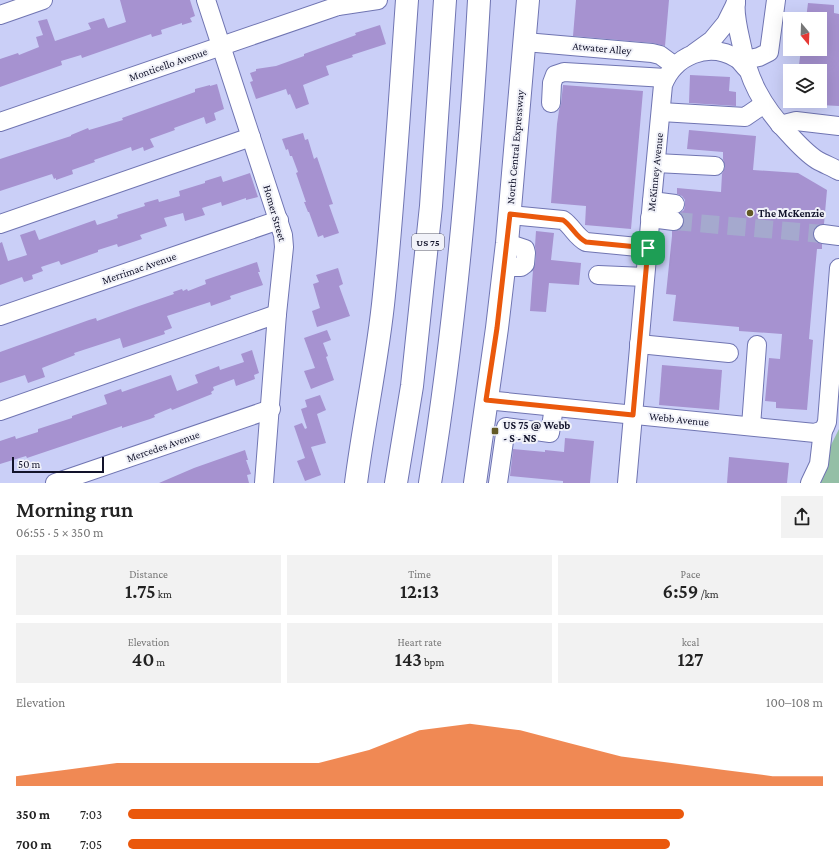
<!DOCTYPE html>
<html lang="en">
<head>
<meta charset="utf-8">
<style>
	:root { --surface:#fff; --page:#f2f2f2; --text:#222; --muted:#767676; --accent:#ea580c }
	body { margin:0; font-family:"Crimson Pro",serif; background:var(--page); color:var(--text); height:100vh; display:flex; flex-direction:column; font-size:15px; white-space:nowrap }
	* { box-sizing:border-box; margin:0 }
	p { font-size:13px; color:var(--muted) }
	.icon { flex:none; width:22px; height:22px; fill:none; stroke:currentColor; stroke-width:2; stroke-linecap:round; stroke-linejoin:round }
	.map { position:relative; height:483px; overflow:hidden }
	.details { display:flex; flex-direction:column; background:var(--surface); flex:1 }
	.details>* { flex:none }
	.needle { width:26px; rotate:161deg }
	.fabs { position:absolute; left:783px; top:12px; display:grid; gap:8px }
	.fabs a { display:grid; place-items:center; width:44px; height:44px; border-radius:0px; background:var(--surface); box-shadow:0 4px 16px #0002; font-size:20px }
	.scale { position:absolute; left:12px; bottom:10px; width:92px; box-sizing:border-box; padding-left:4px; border:2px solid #12132b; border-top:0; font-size:11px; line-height:14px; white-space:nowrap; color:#12132b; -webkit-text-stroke:3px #f1f2f9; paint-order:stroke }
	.pin { position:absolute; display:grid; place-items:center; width:34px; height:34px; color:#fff; margin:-17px; border-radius:8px; box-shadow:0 2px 6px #0006 }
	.round { display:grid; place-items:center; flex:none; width:42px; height:42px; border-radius:0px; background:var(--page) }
	.overview { display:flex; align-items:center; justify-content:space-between; height:68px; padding:0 16px }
	h1 { font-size:22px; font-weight:600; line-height:30px }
	.figures { display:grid; grid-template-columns:repeat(3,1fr); gap:6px; height:68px; padding:4px 16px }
	.figures div { display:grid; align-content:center; border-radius:0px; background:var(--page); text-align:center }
	.figures b { font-size:20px; font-weight:600 }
	.figures small { font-size:11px; font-weight:400 }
	.figures p { font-size:11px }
	.chart { height:112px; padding:8px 16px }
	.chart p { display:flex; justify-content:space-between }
	.chart svg { width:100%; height:72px; margin-top:4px; fill:var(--accent); opacity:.7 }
	ul { padding:0 16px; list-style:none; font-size:13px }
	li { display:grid; grid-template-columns:64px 48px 1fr; align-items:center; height:30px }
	li i { height:10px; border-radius:5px; background:var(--accent) }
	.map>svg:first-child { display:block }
	.green { fill:#94bfa6 }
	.building { fill:#a692d0 }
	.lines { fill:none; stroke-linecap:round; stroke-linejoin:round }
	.minor-tunnel { stroke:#a5a9ce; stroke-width:18; stroke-dasharray:18 9; stroke-linecap:butt }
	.minor-casing { stroke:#7075b2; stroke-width:20 }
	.major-casing { stroke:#7075b2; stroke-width:24 }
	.highway-casing { stroke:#7075b2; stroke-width:24 }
	.minor { stroke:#fff; stroke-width:18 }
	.major { stroke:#fff; stroke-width:22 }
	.highway { stroke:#fff; stroke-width:22 }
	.route-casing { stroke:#fff; stroke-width:8 }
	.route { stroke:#ea580c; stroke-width:5 }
	.poi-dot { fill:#625925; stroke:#f1f2f9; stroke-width:1.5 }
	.labels { text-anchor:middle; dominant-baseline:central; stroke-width:4; stroke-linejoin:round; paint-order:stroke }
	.shield { fill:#f1f2f9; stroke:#555669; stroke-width:1 }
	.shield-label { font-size:10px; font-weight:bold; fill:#12132b }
	.street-label { font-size:11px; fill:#12132b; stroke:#f1f2f9 }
	.poi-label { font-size:11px; font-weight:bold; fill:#12132b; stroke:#f1f2f9; text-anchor:start }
</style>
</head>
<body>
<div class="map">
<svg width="839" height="483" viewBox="0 0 839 483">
	<rect width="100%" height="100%" fill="#cacff7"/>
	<path class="green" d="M839,429v54h-27z"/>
	<g class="building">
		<path d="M120,0h70l5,16 -5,2 2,4 -10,3v-2l-21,7 1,4 -10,3 -1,-3 -69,24 -1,-3 -20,6 1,4 -62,22v-28l18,-6 1,2 20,-8 -3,-10 7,-2 -5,-14 9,-2 8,22 36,-12 -3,-6 16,-5 4,10 18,-6z"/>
		<path d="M576,0h93l-4,46 -12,-3 -80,-7z"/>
		<path d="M808,3l26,2v8l5,1v92l-19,-1v-39l-21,-1 2,-16h19v-30h-14z"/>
		<path d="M380,25l6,19 -34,11 1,2 -27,9 3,9 -26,10 6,19 -13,5 -6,-15 -2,1 -2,-6 -30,10 -6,-17 3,-1 -3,-8 6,-2v-2l20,-3 28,-10v-2l52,-19 -1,-2z"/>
		<path d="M690,75l40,2 -1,14 7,1v14l-47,-3z"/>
		<path d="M217,84l7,25 -10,4 2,7 -10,4 -2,-7 -30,11 1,2 -25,9 4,8 -10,4 -1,-4 -11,4 -1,-4 -37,13 1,2 -23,8 1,4 -17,6v-2l-2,1 -2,-5 -52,17v-32l71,-23v-1l17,-7 1,2 34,-10 -1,-2 73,-26v-3l15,-4v1z"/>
		<path d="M563,85l80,6 -12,138 -46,-4 1,-19 -35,-3 6,-79 2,-14 2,-6z"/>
		<path d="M689,130l67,6 -3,34 45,3 29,17 -3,34 -5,1 -4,2 -2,6 1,5 2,4 6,2v5h-5l-2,21 -6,69 4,1 -6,70 -31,-2v-6l-11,-1 4,-43 11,1 2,-25 -43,-3v-4l-66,-6 3,-26 -10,-1 6,-58v-5l6,-1 5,-3 1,-5v-5l-4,-4 4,-3 1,-5v-5l-3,-4 -5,-2v-6l44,4 1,-18 3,-7 -2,-8v-7l-36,-3z"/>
		<path d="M303,133l2,7 3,-1 6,20 3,-2 16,47 -4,1 10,28 -15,5 -1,-3 -5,2 -9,-25h-1l-4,-10h2l-10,-29 2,-1 -6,-16h-2l-2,-7 -2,1 -4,-11z"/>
		<path d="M250,173l8,24 -12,3v-2l-24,8 -1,-4 -19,6 3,7 -20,6 -2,-8 -19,5 3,8 -27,9 2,4 -24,8 -1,-3 -19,6v2l-37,13 -2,-4 -18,6 2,4 -11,4 1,4 -9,3 -2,-5 -22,8v-42l2,-1 6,19 19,-6 -7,-20 15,-5 4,10 56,-20 2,5 21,-7 -1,-3 28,-9 -1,-3 14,-4 1,3 21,-6 -1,-5 26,-8v-2l16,-5 2,6z"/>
		<path d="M536,231l18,2 -3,27 30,3 -2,22 -30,-2 -3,29 -16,-1 3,-41 2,-5 1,-11 -1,-8z"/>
		<path d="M257,262l3,10h-2l5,13 -33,11 1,3 -20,7 -1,-4 -43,14 5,12 -8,3 1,3 -42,14 -3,-10 -46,15 1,2 -33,13 3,9 -17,6 -3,-8 -25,8v-31l89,-32 7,-2 1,3 39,-14 38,-13 -1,-2 9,-3 1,2 4,-2 1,2 18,-7 -1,-4z"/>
		<path d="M338,268l5,16 -4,2 11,30 -33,11 -5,-16 8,-3 -7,-24 6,-2 -3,-7z"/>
		<path d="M327,330l4,10 -8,3 5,13 -2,1 8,23 -23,9 -7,-18 11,-3 -11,-30z"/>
		<path d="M252,350l7,23 -5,2 1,4 -19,7 -2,-7 -21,8 1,3 -3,2 1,2 -40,16 -1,-2 -17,7 1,2 -5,2 -28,9v-2l-95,32 -1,-2 -26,8v-23l15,-5 1,3 22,-7v-3l34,-11v-2l35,-12 -3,-9 17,-6 1,3 49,-17 6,16 21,-8 -3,-8 24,-9 1,4 24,-8 -3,-8z"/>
		<path d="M662,365l60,5 -3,40 -60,-5z"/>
		<path d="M320,395l6,15 -9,4 9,29 -15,4 10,28 -16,6 -8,-20 8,-3 -11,-32 8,-3 3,6 2,-1 -6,-19 6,-2 -2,-7z"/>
		<path d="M565,438l29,3 -4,42h-27v-2l-53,-5 3,-27 32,3v-2l19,2z"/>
		<path d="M245,450l3,10h-2l5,14 -4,1 2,8h-90l35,-15z"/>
		<path d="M729,457l60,6 -2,20h-60z"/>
	</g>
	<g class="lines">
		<path class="minor-tunnel" d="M674,221l149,13"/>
		<defs>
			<g id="minor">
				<path d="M206,0l77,235 1,12 -7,67 -13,169"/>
				<path d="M736,0c-2,13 2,29 5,42 7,37 21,64 47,91 9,10 18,20 29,27 7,4 15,7 22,11"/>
				<path d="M338,6l40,-6"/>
				<path d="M0,15l43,-15"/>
				<path d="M525,42l127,11 8,2 15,11"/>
				<path d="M694,53l18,-13 14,-17 10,-20"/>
				<path d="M745,60l14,-3 10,-5 7,-52"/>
				<path d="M551,103l1,-20 3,-8 9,-3 102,6"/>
				<path d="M661,112l84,5 19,-13"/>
				<path d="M0,122l335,-115 15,-7"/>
				<path d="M780,125l16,-4 43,5"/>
				<path d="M656,163l59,3"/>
				<path d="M652,201l23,3"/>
				<path d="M510,215l53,5c9,6 13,17 23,22l62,6"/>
				<path d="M650,218l24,3"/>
				<path d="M0,224l251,-87"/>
				<path d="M823,234l16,2"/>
				<path d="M504,267h17l4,-3 1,-11 -1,-4 -18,-6"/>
				<path d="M598,275l47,2"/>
				<path d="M0,316l279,-96"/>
				<path d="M639,344l90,9"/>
				<path d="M486,400l329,33 8,-3"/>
				<path d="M0,411l277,-97"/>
				<path d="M751,426l6,-81"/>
				<path d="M823,430l2,-3 2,-5 12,-154"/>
				<path d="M55,483l216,-74"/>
				<path d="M498,483l8,-56 44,6 4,-26"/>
				<path d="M627,483l25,-282 11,-116c11,-29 45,-44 73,-27 4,2 7,7 11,11"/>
				<path d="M810,483l9,-19 4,-34"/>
			</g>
			<g id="major">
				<path d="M356,483c8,-63 22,-125 28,-188 10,-98 16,-197 23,-295"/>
				<path d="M475,483l22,-155 10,-85 21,-243"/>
			</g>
			<g id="highway">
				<path d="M396,483l16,-97 19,-180 14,-206"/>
				<path d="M430,483c26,-160 40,-321 49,-483"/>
			</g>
		</defs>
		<use href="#minor" class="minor-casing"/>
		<use href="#major" class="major-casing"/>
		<use href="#highway" class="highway-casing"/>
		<use href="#minor" class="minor"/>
		<use href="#major" class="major"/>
		<use href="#highway" class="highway"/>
	</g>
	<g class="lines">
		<defs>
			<path id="route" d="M510,214l53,6c9,6 13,17 23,22l62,6 -15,167 -147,-15 11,-72z"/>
		</defs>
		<use href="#route" class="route-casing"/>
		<use href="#route" class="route"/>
	</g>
	<g class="poi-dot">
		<circle cx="750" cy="213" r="4"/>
		<rect x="491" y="427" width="8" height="8" rx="2"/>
	</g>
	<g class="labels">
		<rect class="shield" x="412" y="234" width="32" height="16" rx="3"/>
		<g class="shield-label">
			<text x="428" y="242">US 75</text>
		</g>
		<g class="street-label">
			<text transform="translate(602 48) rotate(5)">Atwater Alley</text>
			<text transform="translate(168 64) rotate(-19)">Monticello Avenue</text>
			<text transform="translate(515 147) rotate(-85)">North Central Expressway</text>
			<text transform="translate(655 172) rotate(-84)">McKinney Avenue</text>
			<text transform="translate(275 213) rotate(74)">Homer Street</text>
			<text transform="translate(139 268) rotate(-19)">Merrimac Avenue</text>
			<text transform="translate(679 419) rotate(6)">Webb Avenue</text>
			<text transform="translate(163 446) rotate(-19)">Mercedes Avenue</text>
		</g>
		<g class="poi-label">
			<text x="758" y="213">The McKenzie</text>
			<text x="503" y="425">US 75 @ Webb<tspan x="503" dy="13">- S - NS</tspan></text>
		</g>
	</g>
</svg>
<div class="fabs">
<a><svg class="needle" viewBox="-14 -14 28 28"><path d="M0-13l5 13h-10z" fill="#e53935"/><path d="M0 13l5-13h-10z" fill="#767676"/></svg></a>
<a><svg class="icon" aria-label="layers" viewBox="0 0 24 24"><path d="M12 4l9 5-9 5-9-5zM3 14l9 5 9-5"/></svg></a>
</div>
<div class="scale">50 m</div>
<div class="pin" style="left:648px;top:248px;background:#1e9e55"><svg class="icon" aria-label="arrive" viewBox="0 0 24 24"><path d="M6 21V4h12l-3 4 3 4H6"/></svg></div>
</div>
<section class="details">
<div class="overview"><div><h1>Morning run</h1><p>06:55 · 5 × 350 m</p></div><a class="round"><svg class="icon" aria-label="share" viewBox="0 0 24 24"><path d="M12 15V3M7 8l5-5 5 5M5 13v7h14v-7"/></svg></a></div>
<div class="figures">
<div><p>Distance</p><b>1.75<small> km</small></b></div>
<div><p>Time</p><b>12:13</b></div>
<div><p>Pace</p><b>6:59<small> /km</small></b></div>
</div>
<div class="figures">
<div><p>Elevation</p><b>40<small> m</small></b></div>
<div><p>Heart rate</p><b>143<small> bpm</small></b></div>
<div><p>kcal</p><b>127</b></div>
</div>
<div class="chart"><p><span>Elevation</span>100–108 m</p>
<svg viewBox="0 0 160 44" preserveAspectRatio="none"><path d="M0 44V38L10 34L20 30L30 30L40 30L50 30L60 30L70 22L80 10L90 6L100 10L110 18L120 26L130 30L140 34L150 38L160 38V44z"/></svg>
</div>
<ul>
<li><b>350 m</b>7:03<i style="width:80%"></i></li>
<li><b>700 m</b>7:05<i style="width:78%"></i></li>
</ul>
</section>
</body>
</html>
